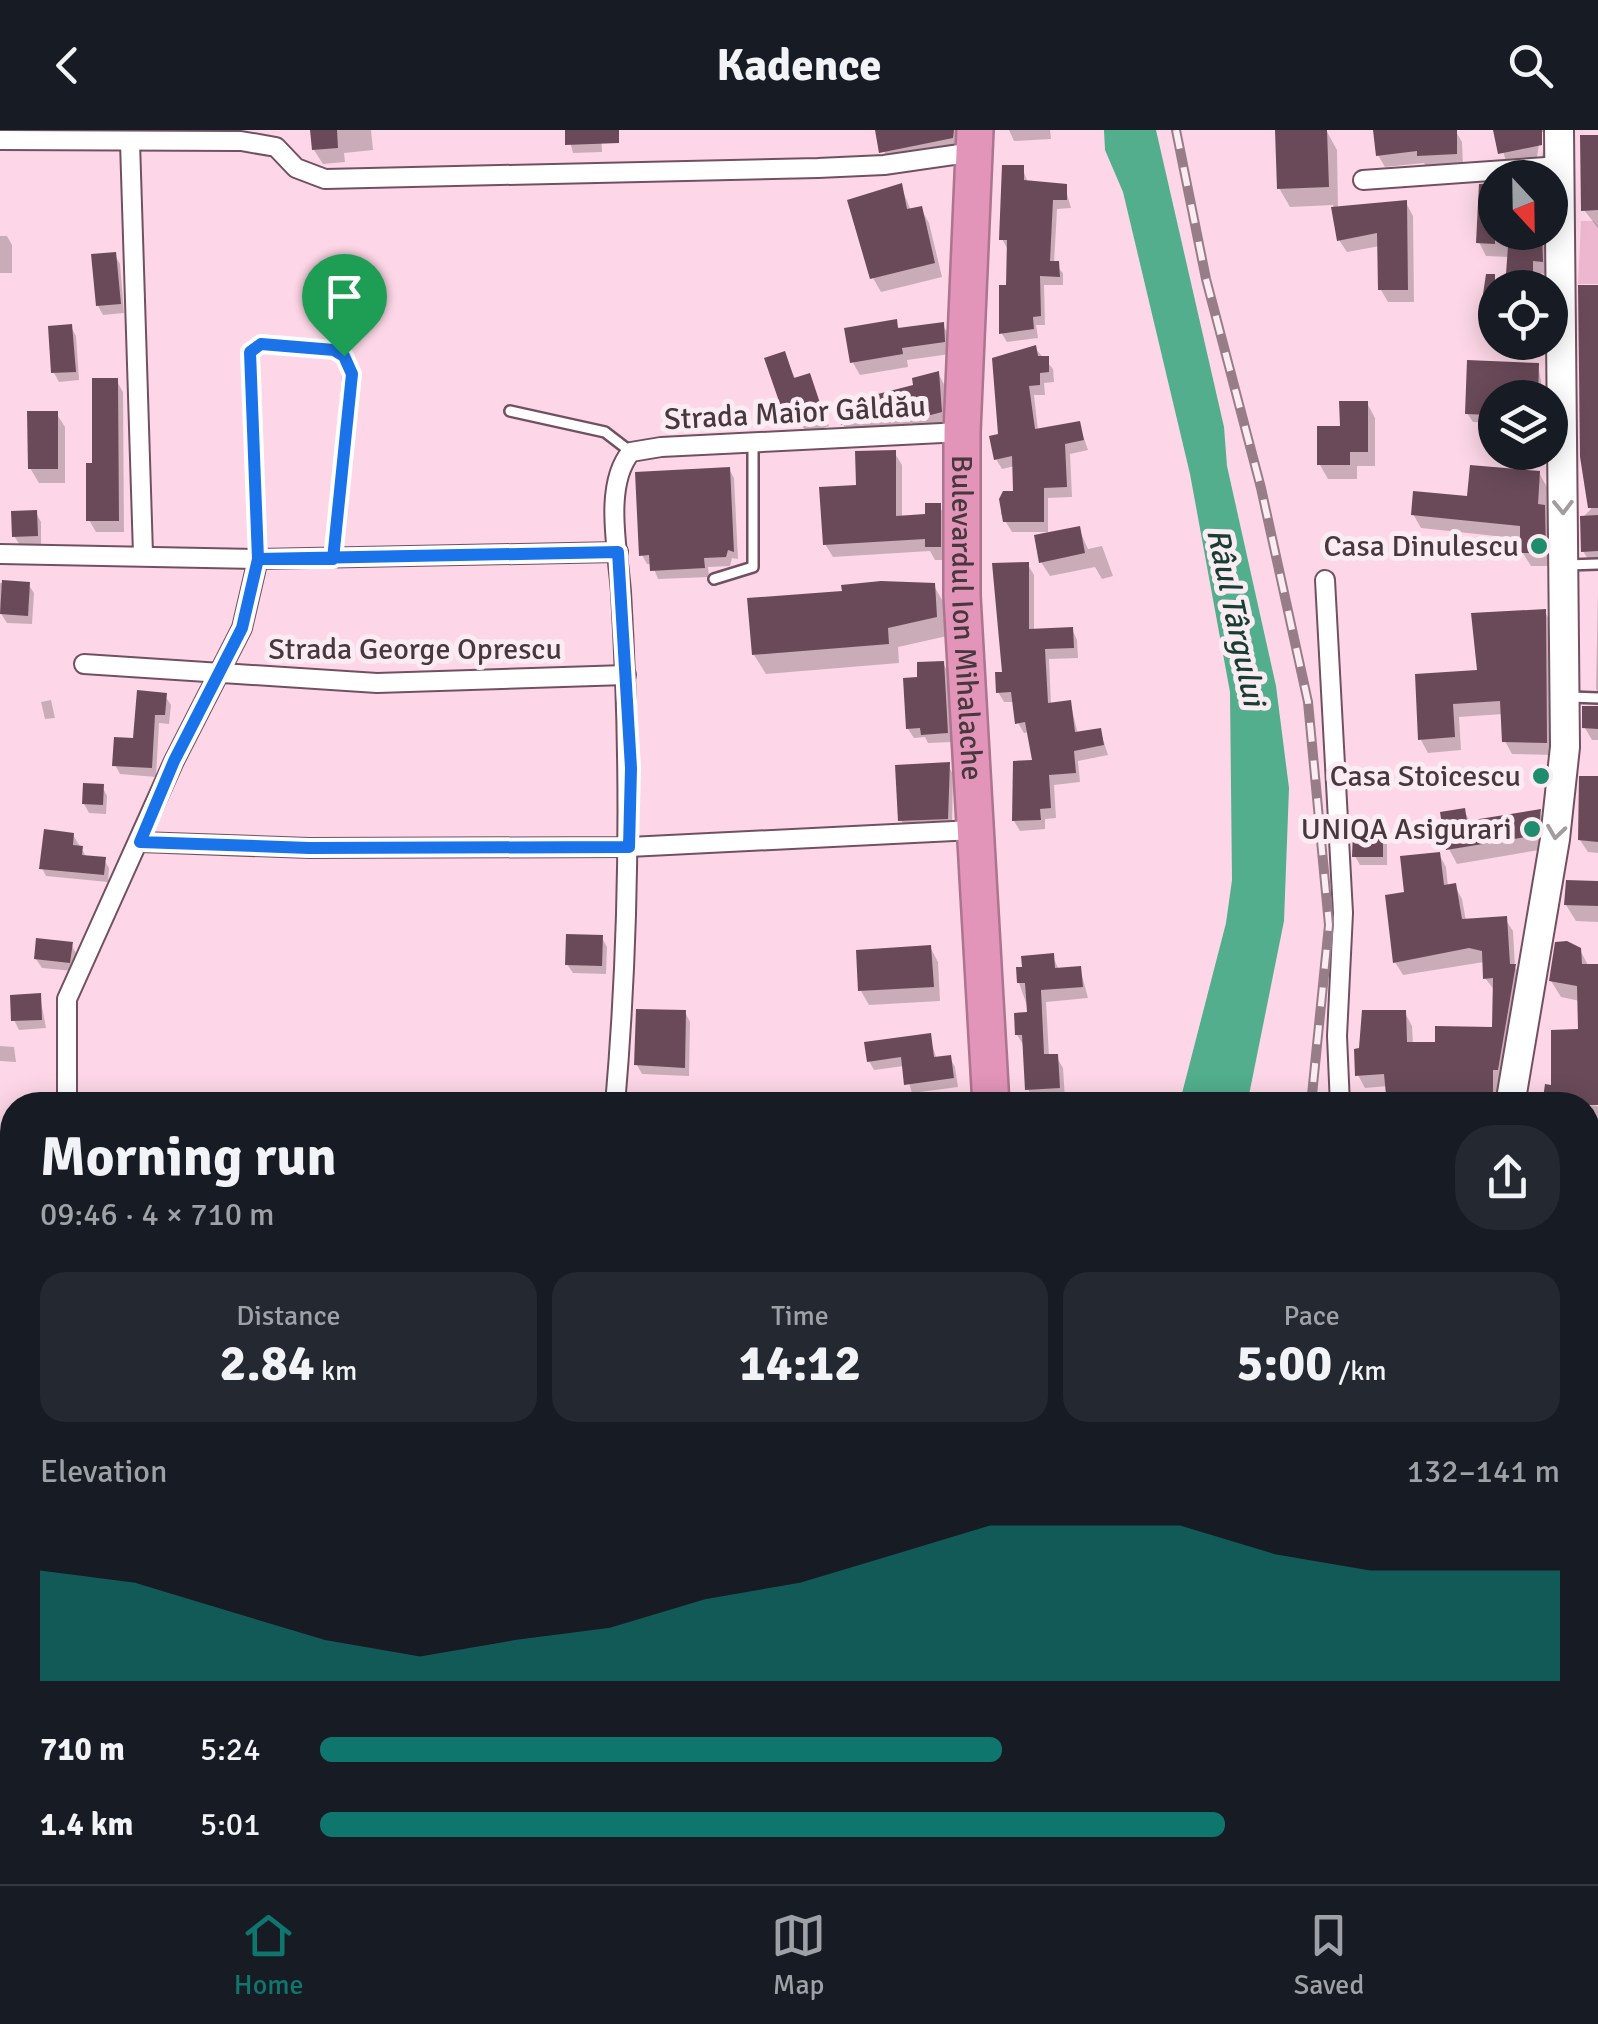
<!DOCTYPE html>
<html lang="en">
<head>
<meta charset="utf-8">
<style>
	:root { --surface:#171b24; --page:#242831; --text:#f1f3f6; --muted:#9ea1a6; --line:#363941; --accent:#0f766e }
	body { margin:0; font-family:Signika,sans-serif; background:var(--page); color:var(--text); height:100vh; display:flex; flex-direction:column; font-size:38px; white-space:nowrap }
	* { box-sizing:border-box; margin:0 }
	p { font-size:32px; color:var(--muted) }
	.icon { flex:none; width:55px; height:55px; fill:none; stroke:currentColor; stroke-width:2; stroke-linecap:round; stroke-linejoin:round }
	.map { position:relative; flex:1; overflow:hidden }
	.panel { position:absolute; left:0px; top:962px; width:1600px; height:792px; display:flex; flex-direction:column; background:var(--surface); border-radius:40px 40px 0 0; box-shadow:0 5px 25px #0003 }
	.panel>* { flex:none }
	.needle { width:65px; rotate:158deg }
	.buttons { position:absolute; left:1478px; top:30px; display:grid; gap:20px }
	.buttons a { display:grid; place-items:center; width:90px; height:90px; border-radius:50%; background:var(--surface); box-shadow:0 5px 25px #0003; font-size:50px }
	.pin { position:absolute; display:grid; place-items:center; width:85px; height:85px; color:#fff; margin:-102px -42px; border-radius:50% 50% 50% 0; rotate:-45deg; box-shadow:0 0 10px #0007 }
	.pin .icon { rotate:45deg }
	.round { display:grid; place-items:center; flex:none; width:105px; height:105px; border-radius:40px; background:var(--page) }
	.headline { display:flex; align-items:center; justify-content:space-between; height:170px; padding:0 40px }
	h1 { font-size:55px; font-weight:800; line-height:75px }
	.figures { display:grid; grid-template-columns:repeat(3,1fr); gap:15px; height:170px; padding:10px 40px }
	.figures div { display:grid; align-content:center; border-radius:25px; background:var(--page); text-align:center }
	.figures b { font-size:50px; font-weight:800 }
	.figures small { font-size:28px; font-weight:400 }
	.figures p { font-size:28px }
	.chart { height:280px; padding:20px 40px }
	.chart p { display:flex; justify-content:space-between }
	.chart svg { width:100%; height:180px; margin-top:10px; fill:var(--accent); opacity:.7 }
	ul { padding:0 40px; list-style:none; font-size:32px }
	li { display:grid; grid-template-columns:160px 120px 1fr; align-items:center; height:75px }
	li i { height:25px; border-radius:12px; background:var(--accent) }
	header { display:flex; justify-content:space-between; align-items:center; height:130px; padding:0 40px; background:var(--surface); font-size:45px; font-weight:800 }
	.tabs { display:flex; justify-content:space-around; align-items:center; height:140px; border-top:2px solid var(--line); background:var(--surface); font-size:28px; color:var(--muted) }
	.tabs a { display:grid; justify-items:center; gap:5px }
	.tabs .active { color:var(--accent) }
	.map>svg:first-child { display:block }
	.green { fill:#edb7d0 }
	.water { fill:#52ae8d }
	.shadow { fill:#0003; fill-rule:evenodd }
	.building { fill:#6a4a59 }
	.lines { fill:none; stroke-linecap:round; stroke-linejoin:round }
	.lane-casing { stroke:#715160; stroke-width:14 }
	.street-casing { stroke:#715160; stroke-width:22 }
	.secondary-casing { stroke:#715160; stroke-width:32 }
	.highway-casing { stroke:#ac748e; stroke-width:40 }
	.lane { stroke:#fff; stroke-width:9 }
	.street { stroke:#fff; stroke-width:18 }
	.secondary { stroke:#fff; stroke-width:28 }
	.highway { stroke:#e294b9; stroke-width:35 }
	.rail-casing { stroke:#967d88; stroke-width:10 }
	.rail { stroke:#fbebf2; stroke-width:6; stroke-dasharray:19; stroke-linecap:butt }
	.oneway { stroke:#a39c9e }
	.route-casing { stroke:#fff; stroke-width:20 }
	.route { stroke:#1a73e8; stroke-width:12 }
	.poi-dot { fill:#1f8d6d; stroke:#fbebf2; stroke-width:4 }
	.labels { text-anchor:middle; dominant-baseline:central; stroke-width:10; stroke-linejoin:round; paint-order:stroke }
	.street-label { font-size:30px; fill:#47383e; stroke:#fbebf2 }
	.poi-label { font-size:30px; fill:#47383e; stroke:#fbebf2; text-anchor:end }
	.water-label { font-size:32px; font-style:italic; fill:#163f31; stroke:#fbebf2 }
</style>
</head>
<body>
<header><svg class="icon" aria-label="back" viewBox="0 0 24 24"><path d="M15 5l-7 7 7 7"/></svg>Kadence<svg class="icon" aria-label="search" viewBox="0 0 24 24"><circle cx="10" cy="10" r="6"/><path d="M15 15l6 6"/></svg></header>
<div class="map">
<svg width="1598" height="1754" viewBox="0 0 1598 1754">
	<rect width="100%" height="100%" fill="#fdd7e7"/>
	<path class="green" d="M1581,91h13l4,5v58h-20z"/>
	<g class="water">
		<path d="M1104,0h52l68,297 3,39 49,220 13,102 -5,133 -37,184h-68l47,-182 6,-43 -2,-188 -40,-218 -67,-282 -18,-42z"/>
		<path d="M1016,1743v-1l63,1 -3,11h-64z"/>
	</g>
	<g class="shadow">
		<path d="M313,0h58l2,20 -29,3 1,9 -22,2 -9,-14z"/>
		<path d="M567,0h34l1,22 -29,1z"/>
		<path d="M877,0h83l-1,21 -70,13z"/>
		<path d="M1009,0h41l1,9 -37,2z"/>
		<path d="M1277,0h49l11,20 1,59 68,-6 7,13 1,86h-26l-7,-12 -1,-44 -33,6 -8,-12 -6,-35 -43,2 -11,-19z"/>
		<path d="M1375,0h80l7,12 1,24 -37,1 -2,-4 -39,4 -7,-12z"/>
		<path d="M1497,0h53l-3,26 -40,9zM1541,2h5l-4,25h-5z"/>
		<path d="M1598,7v91l-14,-18z"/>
		<path d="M1022,37l6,16 37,4 6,21 -14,1 -3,55 9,9v12h-19l1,40h-9l2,13 -31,4 -5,-8 -1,-47h7l-1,-39 -5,-9z"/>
		<path d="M901,56l10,25 10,-2 8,14 13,54 -61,15 -8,-14z"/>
		<path d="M1495,56v46h54v43l-10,-2 1,15h-45v46h-6l-7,-14 5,-34 20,1 3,-30 -24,-1 -7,-14z"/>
		<path d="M0,106h7l5,9v28h-12z"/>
		<path d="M115,125l5,9 4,49 -21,2 -5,-9z"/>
		<path d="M1598,158v276h-7l-8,-13v-34l8,-8 -6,-49z"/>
		<path d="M895,192l5,8 42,-6 8,13v17l-43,6 1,7 -48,8 -7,-12z"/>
		<path d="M71,197l5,9 3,44 -20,2 -5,-9z"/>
		<path d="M1035,218l18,21 1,13 -10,1 1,12h-11l4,36 41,-7 9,26 -18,4 2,43 -24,1v34h-36l-11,-18v-14l15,-6 -1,-28 -13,3 -6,-10 5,-23z"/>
		<path d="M784,224l12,26 12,-4 21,50 -22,8 -9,-16 -7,2 -8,-14z"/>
		<path d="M1538,235l6,33h-49v25l-22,-1 -6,-9z"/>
		<path d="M938,243l8,15 2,39 -30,7 -6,-11 -61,16 -8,-15z"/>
		<path d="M116,250l7,12 1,140h-28l-7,-12 6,-55z"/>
		<path d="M1367,273l8,15v48h-18v13h-29l-8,-14 22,-36z"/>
		<path d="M56,283l9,14v56h-26l-9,-15z"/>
		<path d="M894,322l8,13v53l26,-2 11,-10 8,13v41h-12l-5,-9 -97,6 -8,-13 33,-57z"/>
		<path d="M729,339l5,9 4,81 -6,-1 -2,8 -22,1 1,10 -51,2 -6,-15h-5l-5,-9z"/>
		<path d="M1539,343l8,14 5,79h-21l-8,-13v-14l-102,-11 -8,-14z"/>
		<path d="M36,383l5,9v23h-21l-6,-9z"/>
		<path d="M1079,399l9,20 14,-3 11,30 -11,3 -7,-12 -45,9 -9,-14z"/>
		<path d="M1028,435l6,10v56l38,-2 5,11 1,18 -29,1 2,46 19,-3 8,32 22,-4 8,25 -30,6 2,21 -26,3 2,33 -11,1v10l-25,2 -6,-10 21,-59 -5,-30 -6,1 -6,-10 -3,-21h-11l-6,-10z"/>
		<path d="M0,453l28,1 6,9 -2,31 -25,-1 -7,-11z"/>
		<path d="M934,456l11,19 2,31 -49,11 1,16 -133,11 -12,-19z"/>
		<path d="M1598,462v100l-2,-3z"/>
		<path d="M1545,482l7,13 2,130 -42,-1 -7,-13 -2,-27 -44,3 2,33 -33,3 -7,-13 58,-67z"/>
		<path d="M943,533l5,9 4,70 -24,1 -3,-6 -11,1 -6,-9z"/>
		<path d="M165,566l6,9 -2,19 -10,-1 -3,54 -36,-3 -5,-9z"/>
		<path d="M51,570l4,18 -10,1 -4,-17z"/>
		<path d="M1598,578v32h-6l-7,-12z"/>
		<path d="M948,635l5,9 -1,53 -46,3 -5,-10z"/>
		<path d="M1598,649v74l-10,-1 -8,-12z"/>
		<path d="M102,656l5,10 -1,18 -17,-1 -5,-9z"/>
		<path d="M1464,681l7,12 68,-11 8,14 -2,23 -88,15 -8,-15z"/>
		<path d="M1382,704l5,9v22h-27l-5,-9z"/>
		<path d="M73,705l14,23 17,2 5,8 -1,14 -62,-6 -4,-8z"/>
		<path d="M1439,724l7,13 2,20 7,-1 7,13 4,22 39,-2 8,12 2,36 7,12 -24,126h-108l-2,-19 -23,2 -7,-13 47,-62 7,13 1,19h25l56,-16 1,-38 -10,-13 -1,-16 -81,13 -8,-13 12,-68z"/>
		<path d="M1598,753v39l-22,-1 -10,-16z"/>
		<path d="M602,808l5,9 -1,27 -33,-1 -6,-9z"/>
		<path d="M71,814l5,9 -2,18 -32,-3 -6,-9z"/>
		<path d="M930,817l8,15 2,39 -71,4 -8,-14z"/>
		<path d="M1580,820l9,17 9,-1v124l-17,-58 -1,-31 -19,-4 -10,-16z"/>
		<path d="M1052,825l7,15 21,-2 8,30 -42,4 3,55 7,-1 7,12 2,31 -31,2 -6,-12 -4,-43 -7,-11 13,-21 -11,-31z"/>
		<path d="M40,866l6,32 -27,2 -5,-10z"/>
		<path d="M685,882l5,10 -1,54 -47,-2 -5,-9z"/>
		<path d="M929,905l8,25 13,-2 5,9 3,20 -46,6 -8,-27 -30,4 -5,-9z"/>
		<path d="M0,916l14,1 2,15 -16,-1z"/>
		<path d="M1588,975l10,1v24l-10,-1z"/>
		<path d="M1588,1023l10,1v78l-5,10h-5z"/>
		<path d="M1588,1160l10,1v20h-10z"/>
		<path d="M1588,1301l10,1v34l-10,-12z"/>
		<path d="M1588,1358l10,13v43l-4,-12h-6z"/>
		<path d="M0,1646l12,1v78h-12z"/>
		<path d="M582,1742h36l-2,12h-35z"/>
		<path d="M921,1742h38l-3,12h-38z"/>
		<path d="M1275,1742h17l5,12h-24z"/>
		<path d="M1368,1742h23l2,12h-22z"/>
		<path d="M1459,1742h53l2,12h-53z"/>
		<path d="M1553,1744l45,7v3h-47z"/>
		<path d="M1195,1745l6,9h-34l-1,-8z"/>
	</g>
	<g class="building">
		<path d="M310,0h27l1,18 -26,2z"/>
		<path d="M565,0h54v13l-54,2z"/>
		<path d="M875,0h79l-1,8 -74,15z"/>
		<path d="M1275,0h52l2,57 -52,2z"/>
		<path d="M1373,0h84v24l-40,2v-5l-41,5z"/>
		<path d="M1493,0h49v15l-44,9z"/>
		<path d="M1580,5h18v75l-17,1z"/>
		<path d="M1002,35h22v15l43,4v16h-14l-3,61h9l1,16 -20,-1 1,40 -8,1 1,12 -35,5v-49h7l1,-45h-8z"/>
		<path d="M902,53l5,26 15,-3 13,57 -65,16 -23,-79z"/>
		<path d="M1495,53v61l-19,-1 3,-59z"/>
		<path d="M1407,70l1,90h-30l-1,-57 -40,8 -6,-34z"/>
		<path d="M1509,102h33l1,30 -10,-1v27h-28z"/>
		<path d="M116,122l5,52 -25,2 -5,-52z"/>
		<path d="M1486,144h9v48l-16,-1z"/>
		<path d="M1578,155h20v223h-10l-8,-51z"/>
		<path d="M897,189l1,9 46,-6 1,20 -43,6 1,6 -53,9 -6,-35z"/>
		<path d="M72,194l4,48 -25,1 -3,-47z"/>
		<path d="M1036,215l2,11h11v16l-9,1v12l-11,1 6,43 45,-8 4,19 -19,4 2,43 -23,1v34h-41l-4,-23 4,-8h10l-1,-35 -18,4 -5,-24 9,-2 -6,-76z"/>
		<path d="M785,221l9,27 16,-5 13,39 -26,9 -6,-18 -10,4 -17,-49z"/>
		<path d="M1467,230l72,3 -1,35h-43v17l-30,-1z"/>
		<path d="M939,241l3,41 -34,9 -3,-13 -64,17 -6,-20 78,-20 -1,-7z"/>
		<path d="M92,248h26l1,143h-33v-58h6z"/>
		<path d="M1339,271h29v51h-18v13h-33v-39h23z"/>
		<path d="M27,281h31v58h-30z"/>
		<path d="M896,320v66l29,-2v-11h16v44h-16v-8l-102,6 -4,-58 37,-2 -1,-34z"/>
		<path d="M1470,335l70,6 -2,33 7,1 1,48h-26v-27l-109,-11 2,-24 54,5z"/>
		<path d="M730,337l4,85 -6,-2 -2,7 -22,1 1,10 -55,3 -1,-16 -10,1 -4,-84z"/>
		<path d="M37,380l1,26 -26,1 -1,-26z"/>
		<path d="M1598,385v36l-17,1 -1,-36z"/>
		<path d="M1080,396l5,27 -46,10 -5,-28z"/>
		<path d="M1029,432v67l44,-2 1,21 -29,1 3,54 23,-3 4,32 26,-4 3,17 -30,6 2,22 -27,2 2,33 -11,1 1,11 -29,1 1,-60 19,-1 -7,-38 -10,2 -4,-32 -15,1 -1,-21h7l-10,-109z"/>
		<path d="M2,450l28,2 -2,34 -28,-2z"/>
		<path d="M881,451l54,2 2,34 -49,11 1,16 -137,11 -5,-57 95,-7 -1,-6z"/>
		<path d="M1546,479l1,134 -45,-1 -2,-41 -47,3 2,33 -37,3 -3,-66 62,-4 -6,-57z"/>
		<path d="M944,531l4,72 -27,2 -1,-7 -14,1 -3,-51 14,-1v-15z"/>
		<path d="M137,560l30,3 -2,22h-10l-3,53 -40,-2 2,-29 19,1z"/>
		<path d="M1582,576h16v23l-16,-1z"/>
		<path d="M950,632l-2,57 -50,2 -3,-56z"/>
		<path d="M1579,646h19v66l-20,-2z"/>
		<path d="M83,653l21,1 -1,21 -21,-1z"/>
		<path d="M1465,678l2,13 74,-12 -3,26 -92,15 -6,-38z"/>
		<path d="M44,699l30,4 -1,12 10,1 -1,9 24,2 -2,18 -65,-6z"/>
		<path d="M1353,702h30v25h-31z"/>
		<path d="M1440,722l4,33 12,-2 6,36 45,-3 3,48h6l-18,106h-5v35h-106l-3,-31 -29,2 -1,-27 5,-1 3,-38h44l1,32h28v-16l57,1 1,-49 -10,1 -1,-28 -13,-3 -76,15 -8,-68 19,-3 -4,-36z"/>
		<path d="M1566,750l32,1v25l-34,-1z"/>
		<path d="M566,804l37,1 -1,31 -37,-1z"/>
		<path d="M36,808l37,4 -3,21 -36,-4z"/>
		<path d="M1567,811l14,7 1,16h16v141h-56l3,-21 6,1v-55l27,-1 -1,-43 -28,-5 6,-39z"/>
		<path d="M931,815l3,42 -76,4 -2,-41z"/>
		<path d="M1054,823l1,15 26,-2 2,21 -42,3 3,64h14l2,34 -35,2 -3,-55h-7l-1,-22 13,-1 -2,-29h-8l-1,-16h6l-1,-11z"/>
		<path d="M41,863l1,27 -31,1 -1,-26z"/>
		<path d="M636,879l50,1 -1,58 -51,-3z"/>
		<path d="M931,903l3,24 17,-2 3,23 -50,7 -3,-28 -34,5 -3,-20z"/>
	</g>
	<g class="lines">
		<defs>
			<g id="lane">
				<path d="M510,281l95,21 26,20"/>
				<path d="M258,429l-9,-201 5,-12 7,-2 73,6 16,13 -17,193"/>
				<path d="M1567,435l31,-1"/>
				<path d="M714,449l39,-12v-124"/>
				<path d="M1571,567l27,1"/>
				<path d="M1588,1426l10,-1"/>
			</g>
			<g id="street">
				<path d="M0,10l241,1 35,6 20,21 29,11 493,-11 66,-3 90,-13"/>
				<path d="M130,12l13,412"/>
				<path d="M1363,50l197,-14"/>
				<path d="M0,424l258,5 360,-7"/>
				<path d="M1325,450l18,333 -6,123 3,69"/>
				<path d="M84,534l293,19 249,-8"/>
				<path d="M140,712l169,6 320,-1 345,-17"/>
				<path d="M67,975v-106l107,-238 68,-133 16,-69"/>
				<path d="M615,975c15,-172 16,-341 6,-513 -3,-41 -18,-107 10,-140l30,-5 301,-15"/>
				<path d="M1588,1724l10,2"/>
				<path d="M214,1742l1,12"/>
				<path d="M46,1754v-12"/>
				<path d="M553,1754v-12"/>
			</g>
			<g id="secondary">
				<path d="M1510,975l45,-266 10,-92 -6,-617"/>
				<path d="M1588,1005h10"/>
				<path d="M1523,1742l2,12"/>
			</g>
			<g id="highway">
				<path id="s1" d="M975,0l-13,302v164l29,509"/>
				<path d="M877,1754l2,-12"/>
			</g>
		</defs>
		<use href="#lane" class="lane-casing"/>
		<use href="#street" class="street-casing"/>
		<use href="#secondary" class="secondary-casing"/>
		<use href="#highway" class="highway-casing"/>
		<use href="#lane" class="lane"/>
		<use href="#street" class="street"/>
		<use href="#secondary" class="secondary"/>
		<use href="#highway" class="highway"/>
		<defs>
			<g id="rail">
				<path d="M1176,0l30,149 55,209 47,214 21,223 -18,180"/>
				<path d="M1116,1754l3,-12"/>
			</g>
		</defs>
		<use href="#rail" class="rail-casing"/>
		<use href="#rail" class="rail"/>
	</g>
	<defs><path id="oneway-chevron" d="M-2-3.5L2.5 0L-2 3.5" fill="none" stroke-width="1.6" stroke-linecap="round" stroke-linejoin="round" transform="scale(2.5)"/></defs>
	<g class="oneway">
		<use href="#oneway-chevron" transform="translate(1563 377) rotate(89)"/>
		<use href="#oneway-chevron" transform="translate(1556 702) rotate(98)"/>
	</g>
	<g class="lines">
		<defs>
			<path id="route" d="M344,226l8,18 -19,185h-75l-16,69 -68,133 -34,81 169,6 320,-1 2,-79 -13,-216 -360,7 -8,-207 11,-8 73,6 10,6"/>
		</defs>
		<use href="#route" class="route-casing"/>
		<use href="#route" class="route"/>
	</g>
	<g class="poi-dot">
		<circle cx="1539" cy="416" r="10"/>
		<circle cx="1541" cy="646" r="10"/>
		<circle cx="1532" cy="699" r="10"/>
	</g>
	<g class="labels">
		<g class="street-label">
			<text transform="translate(795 283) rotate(-3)">Strada Maior Gâldău</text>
			<text stroke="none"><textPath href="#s1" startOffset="488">Bulevardul Ion Mihalache</textPath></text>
			<text x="415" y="519">Strada George Oprescu</text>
		</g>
		<g class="poi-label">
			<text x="1519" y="416">Casa Dinulescu</text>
			<text x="1521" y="646">Casa Stoicescu</text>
			<text x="1512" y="699">UNIQA Asigurari</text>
		</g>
		<g class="water-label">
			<text transform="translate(1236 487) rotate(78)">Râul Târgului</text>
		</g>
	</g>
</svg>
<div class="buttons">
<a><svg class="needle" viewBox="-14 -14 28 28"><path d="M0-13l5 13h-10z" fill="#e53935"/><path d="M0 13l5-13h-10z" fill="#9ea1a6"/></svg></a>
<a><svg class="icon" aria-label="locate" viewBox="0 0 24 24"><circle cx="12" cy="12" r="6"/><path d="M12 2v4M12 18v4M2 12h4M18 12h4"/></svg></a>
<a><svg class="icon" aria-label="layers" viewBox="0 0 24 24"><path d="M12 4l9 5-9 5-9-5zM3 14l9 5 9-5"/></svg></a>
</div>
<div class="pin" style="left:344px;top:226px;background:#1e9e55"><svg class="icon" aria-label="arrive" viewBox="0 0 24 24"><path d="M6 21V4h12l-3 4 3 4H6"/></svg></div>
<section class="panel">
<div class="headline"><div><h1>Morning run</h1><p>09:46 · 4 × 710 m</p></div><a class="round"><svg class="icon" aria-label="share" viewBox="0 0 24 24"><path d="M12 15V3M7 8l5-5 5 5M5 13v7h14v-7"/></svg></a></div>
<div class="figures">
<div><p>Distance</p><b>2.84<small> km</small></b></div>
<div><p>Time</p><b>14:12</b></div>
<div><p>Pace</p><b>5:00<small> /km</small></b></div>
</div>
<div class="chart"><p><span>Elevation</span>132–141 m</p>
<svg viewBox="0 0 160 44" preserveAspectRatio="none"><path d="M0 44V17L10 20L20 27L30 34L40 38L50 34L60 31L70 24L80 20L90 13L100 6L110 6L120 6L130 13L140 17L150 17L160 17V44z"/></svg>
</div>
<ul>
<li><b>710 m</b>5:24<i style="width:55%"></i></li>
<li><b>1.4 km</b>5:01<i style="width:73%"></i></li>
</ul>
</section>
</div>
<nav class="tabs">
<a class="active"><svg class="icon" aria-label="home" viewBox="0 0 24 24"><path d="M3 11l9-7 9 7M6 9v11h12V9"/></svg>Home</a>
<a><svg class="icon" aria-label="map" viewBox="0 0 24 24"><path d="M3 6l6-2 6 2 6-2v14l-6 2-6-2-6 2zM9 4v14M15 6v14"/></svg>Map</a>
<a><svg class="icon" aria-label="saved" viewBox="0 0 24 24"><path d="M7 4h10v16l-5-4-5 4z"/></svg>Saved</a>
</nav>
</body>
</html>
